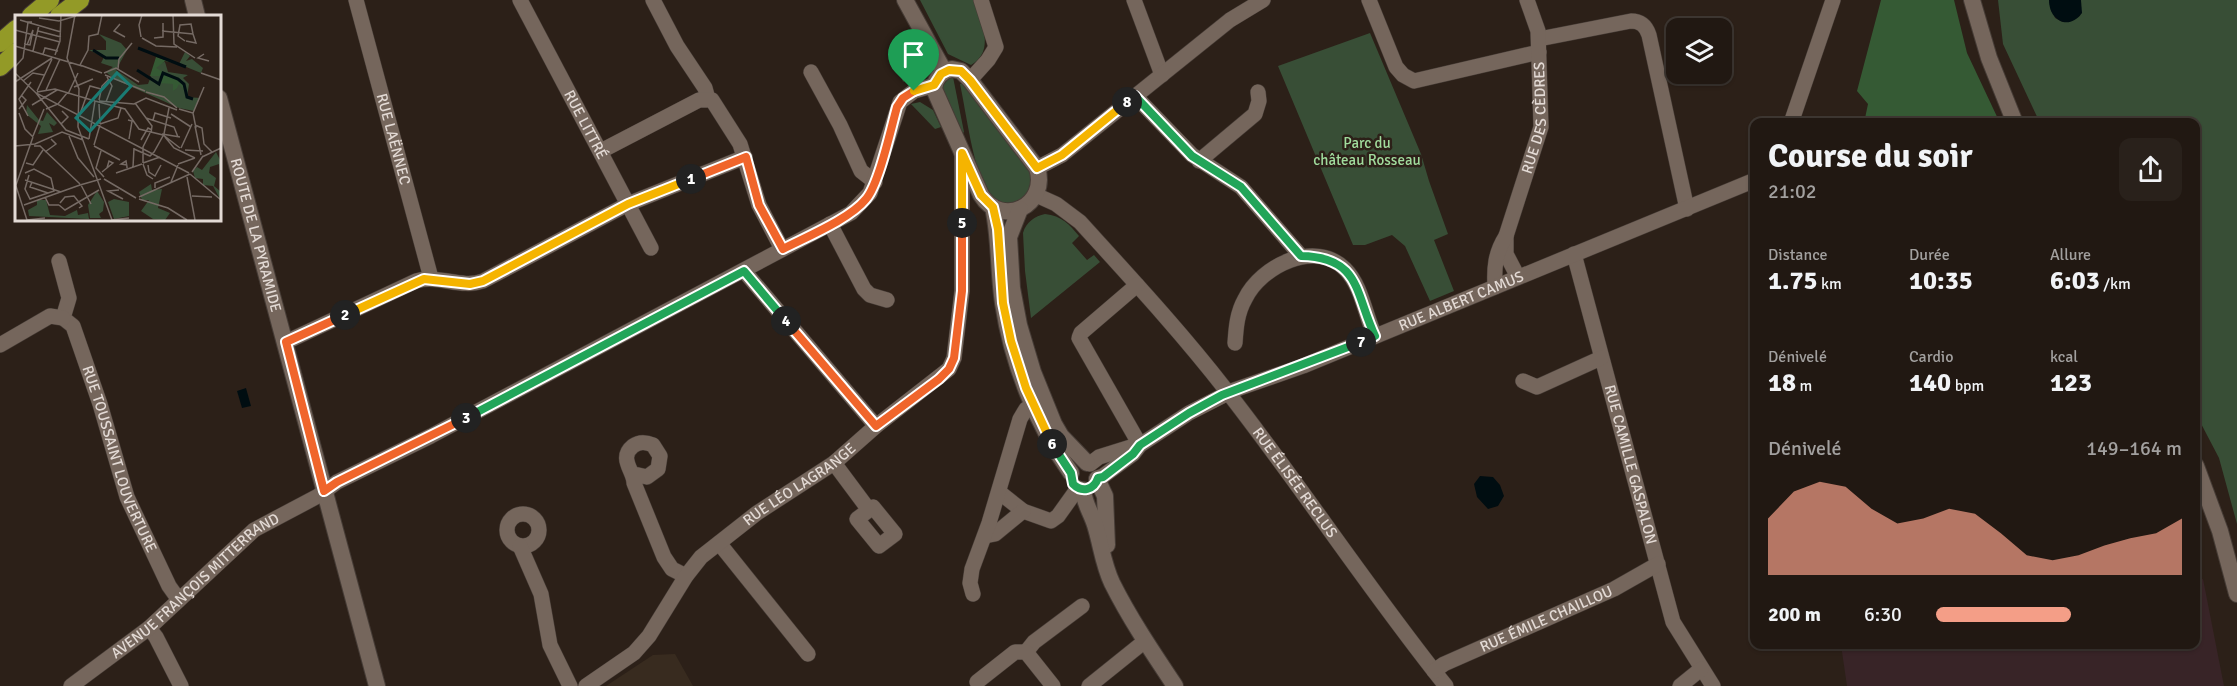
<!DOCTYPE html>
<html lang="fr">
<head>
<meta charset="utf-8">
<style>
	:root { --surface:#211812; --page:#29211b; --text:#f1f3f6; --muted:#a2a09f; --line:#3e3732; --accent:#f49e87 }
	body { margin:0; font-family:Signika,sans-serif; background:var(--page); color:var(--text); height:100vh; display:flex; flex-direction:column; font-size:22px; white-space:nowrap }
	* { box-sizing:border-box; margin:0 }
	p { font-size:20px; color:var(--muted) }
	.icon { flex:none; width:33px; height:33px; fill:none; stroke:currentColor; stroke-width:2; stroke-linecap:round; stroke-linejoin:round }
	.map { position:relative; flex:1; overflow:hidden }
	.sheet { position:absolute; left:1750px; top:118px; width:450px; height:531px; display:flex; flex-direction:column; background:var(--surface); border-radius:12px; box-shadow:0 2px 4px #0004,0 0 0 2px var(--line) }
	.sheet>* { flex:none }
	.tools { position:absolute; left:1666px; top:18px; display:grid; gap:12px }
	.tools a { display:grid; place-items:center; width:66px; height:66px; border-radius:12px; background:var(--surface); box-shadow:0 2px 4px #0004,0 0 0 2px var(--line); font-size:30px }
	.pin { position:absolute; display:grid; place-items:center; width:51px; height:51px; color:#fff; margin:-62px -26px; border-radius:50% 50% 50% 0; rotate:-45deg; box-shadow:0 0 6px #0007 }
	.pin .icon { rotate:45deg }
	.km { position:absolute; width:30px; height:30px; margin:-15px; border-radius:50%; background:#222; color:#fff; font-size:16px; line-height:30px; text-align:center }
	.round { display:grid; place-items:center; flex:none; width:63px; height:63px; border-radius:12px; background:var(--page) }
	.summary { display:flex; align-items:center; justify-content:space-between; height:102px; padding:0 18px }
	h1 { font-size:33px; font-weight:700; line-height:45px }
	.figures { display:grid; grid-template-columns:repeat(3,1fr); gap:9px; height:102px; padding:6px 18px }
	.figures div { display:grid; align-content:center }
	.figures b { font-size:26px; font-weight:700 }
	.figures small { font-size:16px; font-weight:400 }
	.figures p { font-size:16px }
	.chart { height:168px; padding:12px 18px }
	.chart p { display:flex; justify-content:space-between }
	.chart svg { width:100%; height:108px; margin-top:6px; fill:var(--accent); opacity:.7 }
	ul { padding:0 18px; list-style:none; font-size:20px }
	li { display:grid; grid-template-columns:96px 72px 1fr; align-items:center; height:45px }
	li i { height:15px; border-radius:8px; background:var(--accent) }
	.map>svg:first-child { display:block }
	.commercial { fill:#382b1f }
	.industrial { fill:#382427 }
	.green { fill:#384e36 }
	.forest { fill:#355a34 }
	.water { fill:#000d11 }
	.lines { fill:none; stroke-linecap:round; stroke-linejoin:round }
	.minor-casing { stroke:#463c36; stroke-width:16 }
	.tertiary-casing { stroke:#463c36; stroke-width:18 }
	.secondary-casing { stroke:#463c36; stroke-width:18 }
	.motorway-casing { stroke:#463c36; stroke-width:20 }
	.minor { stroke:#75665c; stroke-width:15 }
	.tertiary { stroke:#75665c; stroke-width:16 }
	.secondary { stroke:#75665c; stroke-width:16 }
	.motorway { stroke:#939a27; stroke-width:18 }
	.split-1-casing { stroke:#fff; stroke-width:12 }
	.split-2-casing { stroke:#fff; stroke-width:12 }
	.split-3-casing { stroke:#fff; stroke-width:12 }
	.split-4-casing { stroke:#fff; stroke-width:12 }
	.split-5-casing { stroke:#fff; stroke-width:12 }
	.split-6-casing { stroke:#fff; stroke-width:12 }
	.split-7-casing { stroke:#fff; stroke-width:12 }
	.split-8-casing { stroke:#fff; stroke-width:12 }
	.split-9-casing { stroke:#fff; stroke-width:12 }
	.split-1 { stroke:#f0652b; stroke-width:8 }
	.split-2 { stroke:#f5b400; stroke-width:8 }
	.split-3 { stroke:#f0652b; stroke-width:8 }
	.split-4 { stroke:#22a559; stroke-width:8 }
	.split-5 { stroke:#f0652b; stroke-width:8 }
	.split-6 { stroke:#f5b400; stroke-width:8 }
	.split-7 { stroke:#22a559; stroke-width:8 }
	.split-8 { stroke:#22a559; stroke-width:8 }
	.split-9 { stroke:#f5b400; stroke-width:8 }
	.labels { text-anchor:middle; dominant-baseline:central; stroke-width:5; stroke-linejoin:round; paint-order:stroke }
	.street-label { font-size:15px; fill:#e3dad5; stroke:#2c2018 }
	.park-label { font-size:15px; fill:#a1dc9d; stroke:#2c2018 }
	.inset-river { fill:none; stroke:#000d11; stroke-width:3 }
	.inset-road { fill:none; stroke:#756a64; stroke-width:1.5 }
	.view { fill:#1a7b73; fill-opacity:0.15; stroke:#1a7b73; stroke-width:3 }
	.inset-edge { fill:none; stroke:#e3dad5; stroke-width:3 }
</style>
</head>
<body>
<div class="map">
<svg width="2237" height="686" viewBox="0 0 2237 686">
	<rect width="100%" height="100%" fill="#2c2018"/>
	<path class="commercial" d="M675,654l18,32h-87l47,-31z"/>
	<path class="industrial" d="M2203,579l21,107h-377l-6,-41h355v-65z"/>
	<g class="green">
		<path d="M920,0h54c7,21 22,51 -3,65l-23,-11z"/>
		<path d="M1998,0h51l6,18 8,4 17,-6 1,-16h156v524l-18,-66 -23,-44v-291h-156l-37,-79z"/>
		<path d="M1370,33l51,121 8,27 19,53 -14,6 20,51 -24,10 -25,-55 -13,-11 -27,10h-12l-75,-179z"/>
		<path d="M910,43l5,1 10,14 1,7 -23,17 -3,-8z"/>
		<path d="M953,77l11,55 -1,1 -17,-33 -4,-13 6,-8z"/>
		<path d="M963,83l67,88c1,4 2,10 1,14 -4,21 -32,24 -43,7 -15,-22 -22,-81 -28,-108z"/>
		<path d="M920,102l13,8 8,17 -6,2 -24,-25z"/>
		<path d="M1045,214c17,2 24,10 34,22l-7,7 15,17 7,-5 6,7 -69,56 -6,-47 -2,-38c3,-11 12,-17 22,-19z"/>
	</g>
	<path class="forest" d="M1881,0h73l13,53 33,70h-136l4,-19 -11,-13z"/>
	<g class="water">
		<path d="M2049,0h32l1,13c-13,18 -33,8 -33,-13z"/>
		<path d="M246,388l5,18 -9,2 -5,-17z"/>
		<path d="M1480,476l13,1 7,8 4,11 -6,10 -10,3 -11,-12 -3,-13z"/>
	</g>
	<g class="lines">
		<defs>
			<g id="minor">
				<path id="s1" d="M356,0l75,278"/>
				<path id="s2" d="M520,0l131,248"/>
				<path d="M653,0l24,46 28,42 3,11"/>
				<path d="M1134,0l28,75"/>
				<path d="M1369,0l27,67 7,8 11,6 125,-29"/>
				<path d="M1539,39l92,-18c10,0 15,5 18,14l38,174"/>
				<path d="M811,72l29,53 21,46 14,11"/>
				<path d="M970,80l18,-20 8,-13 -15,-47"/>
				<path d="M1135,96l57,59 49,32 60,69"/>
				<path d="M1791,123l42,-123"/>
				<path d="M601,151l98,-51h13l28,44 19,61 23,44"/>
				<path d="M1199,161l56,-47 4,-13 -1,-9"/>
				<path d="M1037,168l25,-13 168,-135 33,-20"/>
				<path id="s3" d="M1036,195l20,9 24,18c50,55 101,110 146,168 76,97 143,200 220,296"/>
				<path d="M830,224l34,65 6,6 17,5"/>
				<path d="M1506,236v18l12,23"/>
				<path id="s4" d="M1574,254l99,368 40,64"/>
				<path id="s5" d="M59,261l10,37 -6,20 10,8 27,78 27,93 42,89 10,14"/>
				<path d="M744,271l132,155"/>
				<path d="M1137,285l-56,48 -2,5 61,107"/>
				<path id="s6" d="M1495,287c-1,-19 0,-34 11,-51l35,-109 -3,-96 -11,-31"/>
				<path d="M286,342l130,-61c22,-7 45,8 67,0l145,-77 117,-47"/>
				<path d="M1235,343c1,-15 2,-30 10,-44 16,-33 70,-60 100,-30 17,17 20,46 30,67"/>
				<path d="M0,345l50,-29 13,2"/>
				<path d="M1523,381l14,6 64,-29"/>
				<path d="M834,463l35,47 4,-3 22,27 -16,12 -22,-27 12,-9"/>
				<path d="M1090,464l9,-7 32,-10"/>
				<path d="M634,474l13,3 11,-8 2,-13 -7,-11c-7,-3 -13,-4 -20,1 -15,12 1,25 1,37l30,74 8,12 14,7"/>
				<path id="s7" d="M1097,478l6,-2 30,-22 7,-9 49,-32 45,-23 69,-24 452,-186"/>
				<path d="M999,492l24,19 28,10 7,-5 20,-28"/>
				<circle cx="523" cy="530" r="16"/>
				<path d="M985,536l10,-2 28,-23"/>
				<path d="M719,543l89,111"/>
				<path d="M520,546l21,48 9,51 20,41"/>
				<path d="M973,594l-3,-11 2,-14 17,-46 31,-104 6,-10 7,-4"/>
				<path d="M149,628l7,9 25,49"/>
				<path d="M1026,652l8,-10 48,-36"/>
				<path id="s8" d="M1434,671l10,-7 170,-75 44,-25"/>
				<path d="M977,682l38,-30h11l27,34"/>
				<path id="s9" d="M71,686l78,-58 105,-98 64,-34 19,-14 94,-46 420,-223 19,-20 30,-91 14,-11 21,-6"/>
				<path id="s10" d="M586,686l48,-33 15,-17 37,-60 15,-19 56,-44 77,-50 42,-37 73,-57 5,-11 8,-67v-138"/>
				<path d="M1089,686l56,-45"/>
				<path d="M1680,686l21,-17"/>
			</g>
			<g id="tertiary">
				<path d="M905,0l39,71"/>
				<path d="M952,69l9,2 9,9 67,88c12,37 -35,61 -56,27l-47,-106c1,-11 8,-18 18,-20z"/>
				<path d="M993,207c7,32 5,64 10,96 9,60 33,121 68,170"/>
				<path d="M1020,209l-11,28 3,51 7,37 14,47 21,52 7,12 26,27"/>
				<path d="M1097,479l8,17 2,49"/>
				<path d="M1083,490c1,13 8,22 12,35 6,19 8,39 17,58 18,36 41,70 63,103"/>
			</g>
			<g id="secondary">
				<path d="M193,0l4,16"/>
				<path d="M1972,0l17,58 26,65"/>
				<path id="s11" d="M219,98l158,588"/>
				<path d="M2196,466l24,65 17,63"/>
			</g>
			<g id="motorway">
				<path d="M31,16l19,-16"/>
				<path d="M59,16l21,-16"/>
				<path d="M0,43l16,-14"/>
				<path d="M0,67l16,-15"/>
			</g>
		</defs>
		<use href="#minor" class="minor-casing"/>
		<use href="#tertiary" class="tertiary-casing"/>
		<use href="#secondary" class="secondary-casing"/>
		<use href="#motorway" class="motorway-casing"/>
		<use href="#minor" class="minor"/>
		<use href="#tertiary" class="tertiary"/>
		<use href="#secondary" class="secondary"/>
		<use href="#motorway" class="motorway"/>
	</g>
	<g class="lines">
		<defs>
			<path id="split-1" d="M691,179l55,-22 13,48 24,44c23,-12 67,-30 83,-50 13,-15 25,-71 31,-92l6,-9 11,-7"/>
			<path id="split-2" d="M345,315l79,-36 46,5 13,-3 145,-77 63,-25"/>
			<path id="split-3" d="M345,315l-59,27 38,149 13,-9 129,-64"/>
			<path id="split-4" d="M466,418l278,-147 42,50"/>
			<path id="split-5" d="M786,321l90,105 63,-47 10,-10 5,-11 8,-67v-68"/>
			<path id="split-6" d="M962,223v-70l19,42 12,12 5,22 5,74 8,38 15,47 26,56"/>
			<path id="split-7" d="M1052,444l19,29 2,11c9,9 21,6 25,-6l5,-1 30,-23 7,-9 49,-32 33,-18 139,-53"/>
			<path id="split-8" d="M1127,102l8,-6 57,60 49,31 60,69c60,1 54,38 74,80l-14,6"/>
			<path id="split-9" d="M914,91l20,-6 7,-11 8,-4 12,1 9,9 67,88 25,-13 65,-53"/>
		</defs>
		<use href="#split-1" class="split-1-casing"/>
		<use href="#split-2" class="split-2-casing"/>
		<use href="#split-3" class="split-3-casing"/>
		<use href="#split-4" class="split-4-casing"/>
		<use href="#split-5" class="split-5-casing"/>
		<use href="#split-6" class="split-6-casing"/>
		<use href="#split-7" class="split-7-casing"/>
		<use href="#split-8" class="split-8-casing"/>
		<use href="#split-9" class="split-9-casing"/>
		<use href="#split-1" class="split-1"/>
		<use href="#split-2" class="split-2"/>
		<use href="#split-3" class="split-3"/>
		<use href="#split-4" class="split-4"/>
		<use href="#split-5" class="split-5"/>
		<use href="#split-6" class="split-6"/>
		<use href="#split-7" class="split-7"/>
		<use href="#split-8" class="split-8"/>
		<use href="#split-9" class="split-9"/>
	</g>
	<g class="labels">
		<g class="street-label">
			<text stroke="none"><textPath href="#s6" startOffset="176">RUE DES CÈDRES</textPath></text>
			<text stroke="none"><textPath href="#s2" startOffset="141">RUE LITTRÉ</textPath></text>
			<text stroke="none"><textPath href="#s1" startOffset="144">RUE LAËNNEC</textPath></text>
			<text stroke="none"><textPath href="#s11" startOffset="142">ROUTE DE LA PYRAMIDE</textPath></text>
			<text stroke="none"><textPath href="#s7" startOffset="408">RUE ALBERT CAMUS</textPath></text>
			<text stroke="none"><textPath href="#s5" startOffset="213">RUE TOUSSAINT LOUVERTURE</textPath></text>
			<text stroke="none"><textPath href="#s4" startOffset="218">RUE CAMILLE GASPALON</textPath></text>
			<text stroke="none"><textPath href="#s3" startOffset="390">RUE ÉLISÉE RECLUS</textPath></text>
			<text stroke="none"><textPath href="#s10" startOffset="298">RUE LÉO LAGRANGE</textPath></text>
			<text stroke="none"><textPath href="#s9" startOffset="160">AVENUE FRANÇOIS MITTERRAND</textPath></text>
			<text stroke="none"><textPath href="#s8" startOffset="124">RUE ÉMILE CHAILLOU</textPath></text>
		</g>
		<g class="park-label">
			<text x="1367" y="143">Parc du<tspan x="1367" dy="17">château Rosseau</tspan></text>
		</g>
	</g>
	<g transform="translate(15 15)">
		<rect width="206" height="206" fill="#2c2018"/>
		<path d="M84,19l22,9 6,7 -11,20 22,15 10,-1 8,-21 9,-1 3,10 20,3 -5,3 6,6 -2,13 13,1 -6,13 -15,-3 -65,-29 -8,-7 7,-5 -12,-4 3,-6 -15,-7h17v-9zM170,37l5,4 -4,5 6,-2 11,9 -2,5 -22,-9zM12,90l12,15 4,1 4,-9 10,11 -3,3 -5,-3 4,9 -15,2 3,-8 -15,-12zM201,137l4,8v11l-1,-7 -9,3 -1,6 7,5 -2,8 6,5v8l-7,-13 -10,-1v-6l-8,-1 -2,-7 4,-4 5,3zM136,169l1,6 10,-1 -4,19 12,5 -5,7 -12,-1 -12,-8 8,-11h-7l-3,-8zM82,176l7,11 -1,9 -4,3 2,4h-11l-2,-13zM99,184l15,3v14l-15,3 -6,-17zM22,185h9l4,15 15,1 12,-6 1,5 10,-2 1,6 -60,-3 -1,-6 9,-5z" fill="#384e36"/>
		<path d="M141,42l18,6 -9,-2 -9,7 23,12 7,11 -7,-7 -2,4 -4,3v-7l-14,-1 2,-7h-11z" fill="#355a34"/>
		<path class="inset-river" d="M123,33l48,19M78,35l13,8h13M122,55l22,14 4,-11 15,6 6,5 3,13 6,2"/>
		<path class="inset-road" d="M60,0l-8,43 12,31 -1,38 34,93M158,0l1,29 21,14M24,3l20,3 17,-5M5,5l41,12M105,9l-6,7 11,6M0,15l45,12M23,16l23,6M147,16l31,3M126,22l-2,-12 3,-10M127,23l14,8 21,1M139,23l9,-1v-14M170,26l-7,-5 2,-11 11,-1 2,10M171,26l10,2 -3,-9M9,29l6,1 3,-15 -6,15M0,31l67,20M18,36l6,-26M28,39l2,-6 13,3M189,39l-6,4 11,3M40,40l5,-14 1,-26M65,50l8,-15 1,-14 9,-2 4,-19M65,50l22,8M0,52l8,-9 5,-36h4M103,54l1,-10 13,-16M0,58l21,20 153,80M89,58l12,-5 23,14M186,58l20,7M90,60l40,16M8,66l10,-8 11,2M0,67l37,-24M59,72l19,-8M31,75l14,-31M22,76l15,-32M22,77l18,-3 40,12M131,77l18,5 13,11M21,78l30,37 23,9M53,79l10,-21M84,85l3,-14 7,-7M80,86l30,8 14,20 24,6 17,13M84,86l35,3 12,-6 31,12M91,87l6,-16 -5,-9M120,88l17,23 -1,7M84,89l1,20M17,90l25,-15M4,94l7,-9 -5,-5M31,94l12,-5 9,-11M164,94l14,4 3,15M4,98l6,16 8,8M178,98l11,-26M65,99l10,-28 11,3M156,99l20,13M13,101l-9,-17 12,-17M131,103l28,9 4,10M113,105l4,1 -3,18M138,105l2,-7 16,5M46,109l7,-7 -6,-6M85,109l18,-6 3,-10M180,110l7,3 2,16 8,8M180,111l6,29M147,119l18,3M18,121l11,-27M54,121l9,22 16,19M150,122l9,11 21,10M74,124l6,-38M126,125l7,-12 4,2M79,130l6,-20M0,131l20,-2 27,-12 21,8M19,131h6l40,38M79,131l26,14M166,133l11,-24M119,134l16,7 4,-4 10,-18 5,-26M170,135l18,1M86,136l-5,17 8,9M30,137l11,-8 -5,-5M187,142l19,-9M11,148l7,2 10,-15M128,148v-16l7,-14M128,148l17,-6M128,149l4,11 6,4M163,149l17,-6M112,150l-6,-1 5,-3 1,6v1M133,150l1,7 6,4 6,-11M118,152l1,-19M87,157l11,-9 -4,-2 -2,7M177,157l11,-16M10,158l9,-4 17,9 3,13 -24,8 -5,-10 4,-14M101,158l26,-9M175,159l31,26M172,162l8,43M89,164l32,19M10,165l36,12M17,167l-2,5 18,6M156,167l7,-17M0,168l12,37M1,170l17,-48M65,170l21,-6M66,170l10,19M140,173v-5l15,-6M104,175l-11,1 15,8M177,181l20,1M30,182l4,8h10M124,182l51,-23M124,184l29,9 19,12M45,188l5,-6 9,-1 8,10 -3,2M9,190l56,-20M44,190l6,5 34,-20M12,205l18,-2M96,205l18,-2"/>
		<path class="view" d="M102,58l14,13 -41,45 -14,-13z"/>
		<rect width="206" height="206" class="inset-edge"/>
	</g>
</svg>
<div class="tools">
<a><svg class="icon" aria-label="layers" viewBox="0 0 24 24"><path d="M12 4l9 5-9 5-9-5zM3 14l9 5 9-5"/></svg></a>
</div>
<div class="pin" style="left:914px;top:91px;background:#1e9e55"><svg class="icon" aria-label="arrive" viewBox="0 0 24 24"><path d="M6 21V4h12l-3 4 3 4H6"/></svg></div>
<b class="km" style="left:691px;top:179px">1</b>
<b class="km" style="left:345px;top:315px">2</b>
<b class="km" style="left:466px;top:418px">3</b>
<b class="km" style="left:786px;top:321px">4</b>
<b class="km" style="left:962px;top:223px">5</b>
<b class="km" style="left:1052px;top:444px">6</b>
<b class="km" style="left:1361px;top:342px">7</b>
<b class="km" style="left:1127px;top:102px">8</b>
<section class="sheet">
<div class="summary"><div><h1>Course du soir</h1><p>21:02</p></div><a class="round"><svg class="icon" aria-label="share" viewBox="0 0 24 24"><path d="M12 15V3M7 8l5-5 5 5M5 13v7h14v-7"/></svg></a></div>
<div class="figures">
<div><p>Distance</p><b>1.75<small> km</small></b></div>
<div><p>Durée</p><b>10:35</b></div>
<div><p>Allure</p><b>6:03<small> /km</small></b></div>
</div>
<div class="figures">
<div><p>Dénivelé</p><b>18<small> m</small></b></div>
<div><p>Cardio</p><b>140<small> bpm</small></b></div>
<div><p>kcal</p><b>123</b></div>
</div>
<div class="chart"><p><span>Dénivelé</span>149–164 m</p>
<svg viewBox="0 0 160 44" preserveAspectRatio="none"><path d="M0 44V21L10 10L20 6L30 8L40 17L50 23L60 21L70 17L80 19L90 27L100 36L110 38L120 36L130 32L140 29L150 27L160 21V44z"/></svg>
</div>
<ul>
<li><b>200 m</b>6:30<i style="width:55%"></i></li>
</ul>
</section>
</div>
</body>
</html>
